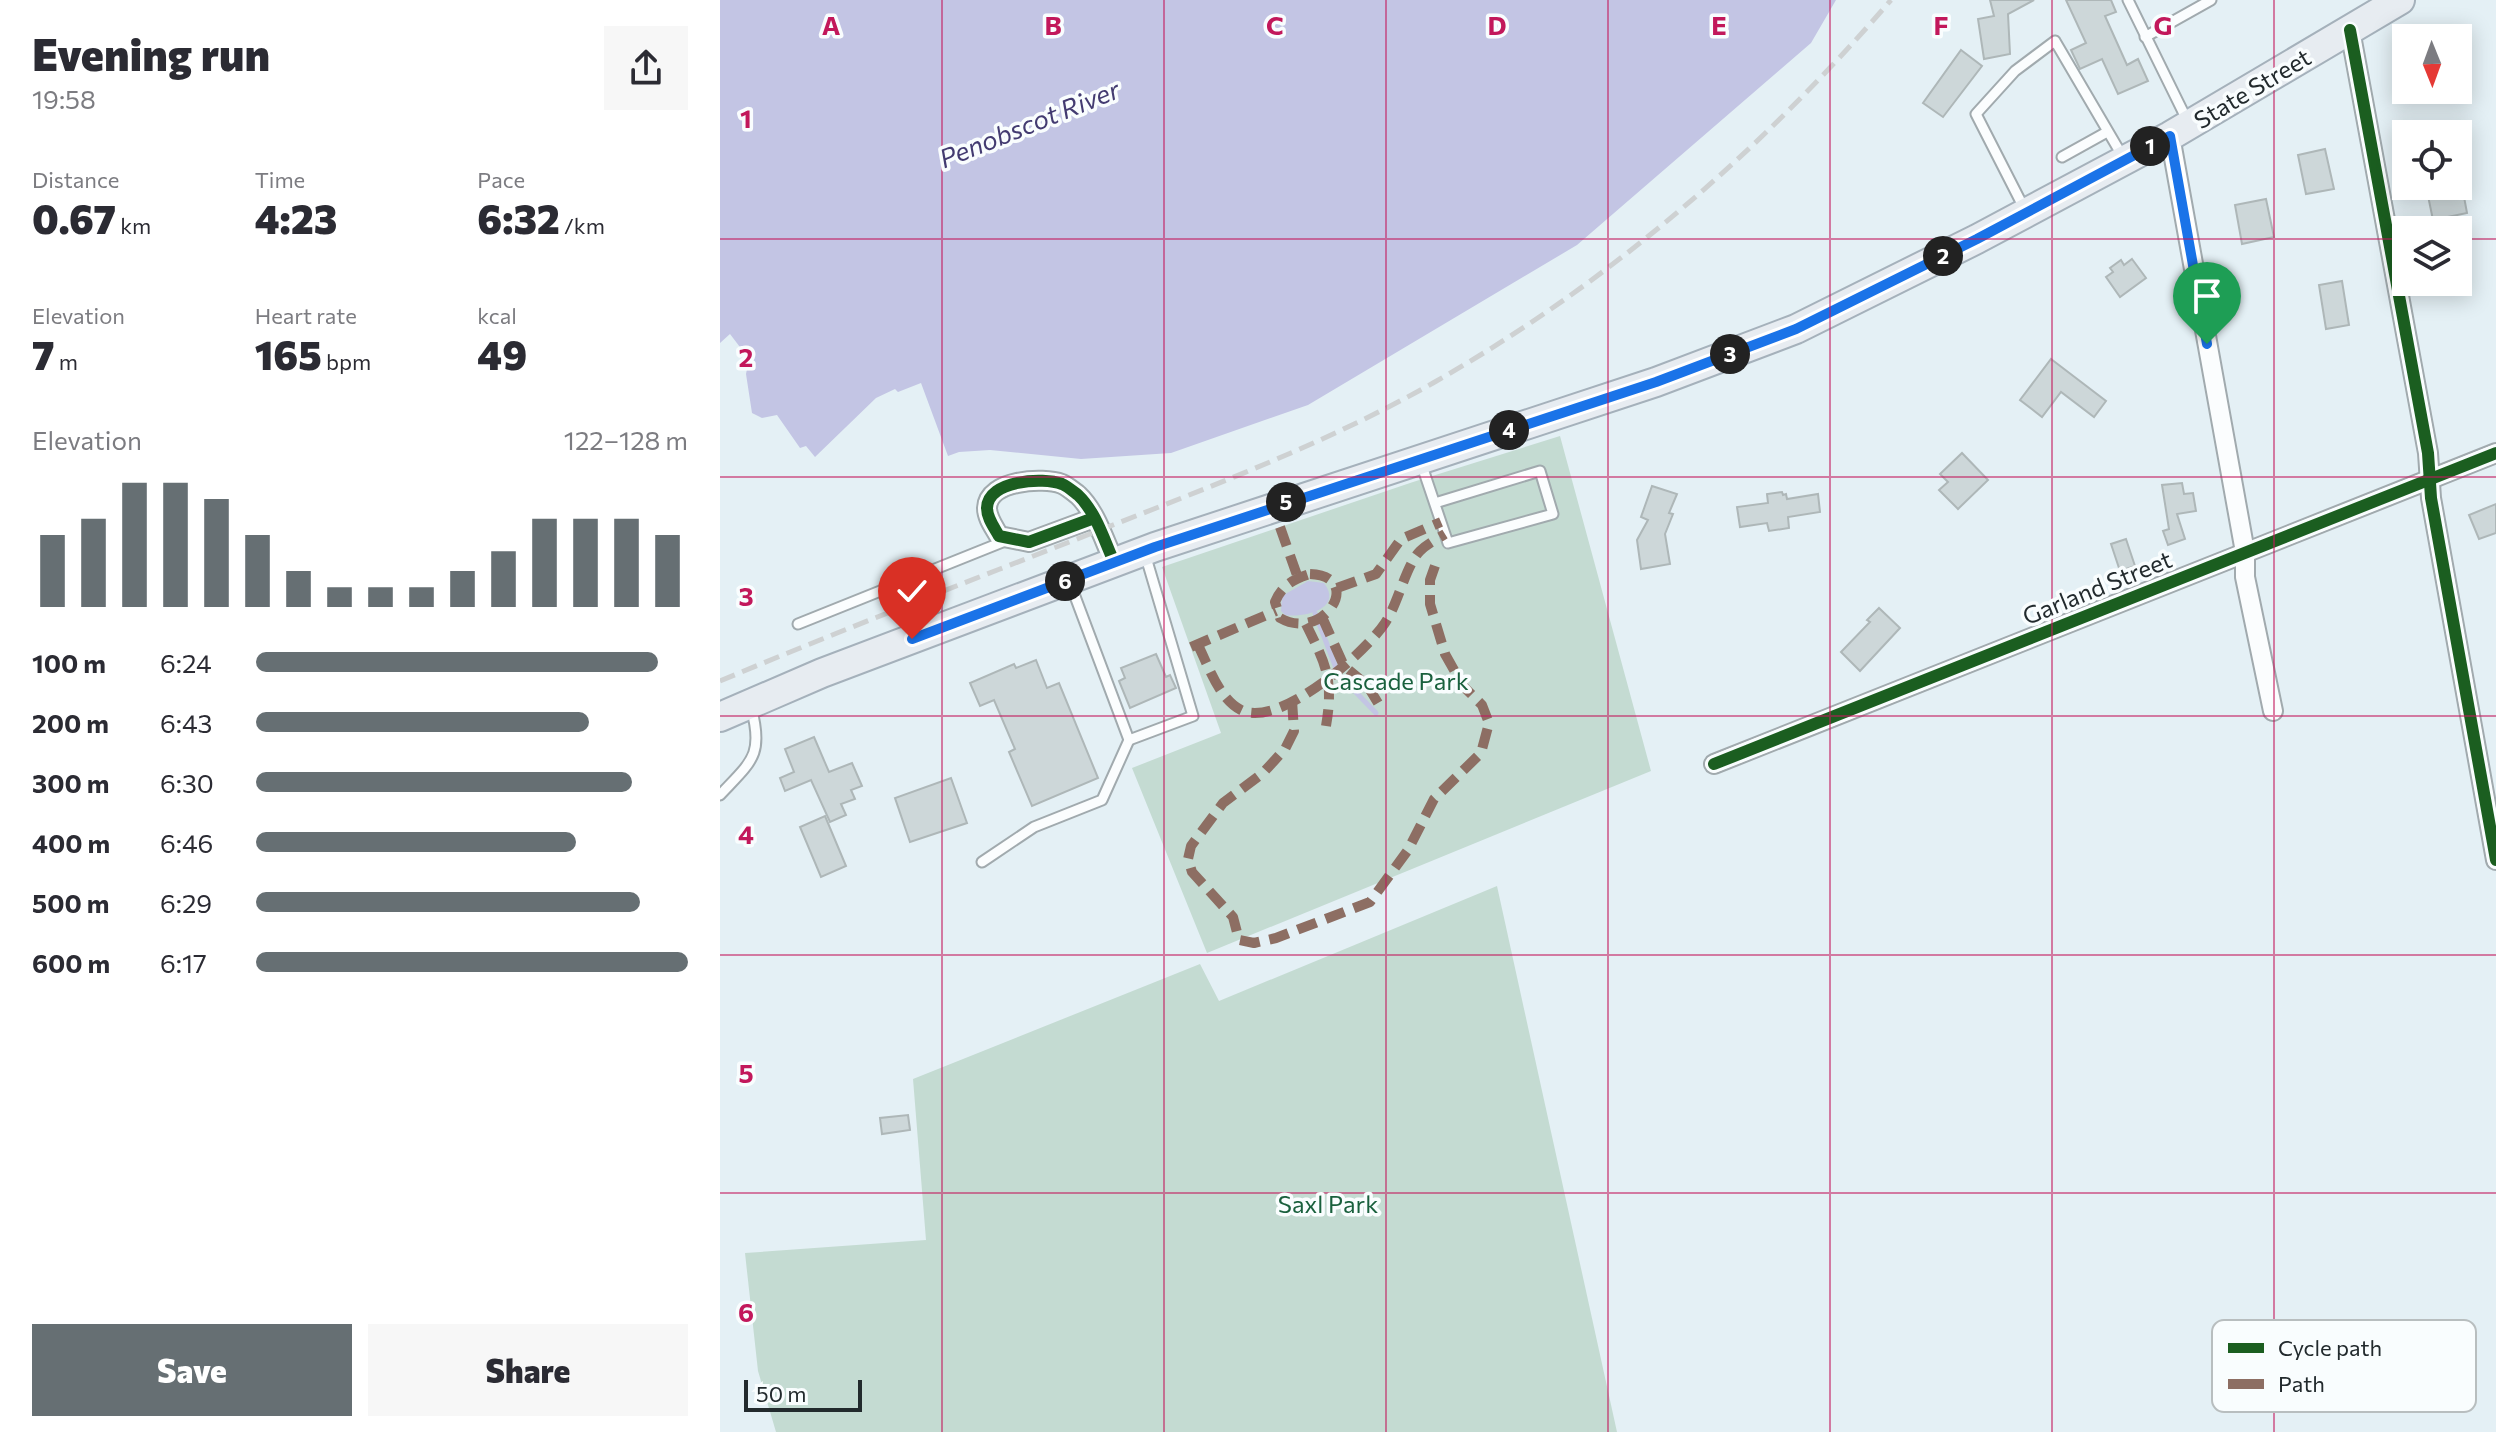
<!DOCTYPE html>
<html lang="en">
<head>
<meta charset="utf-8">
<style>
	:root { --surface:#fff; --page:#f7f7f7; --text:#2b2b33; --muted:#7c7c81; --accent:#666f73 }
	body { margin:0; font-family:Commissioner,sans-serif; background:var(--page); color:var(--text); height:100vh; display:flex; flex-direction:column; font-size:30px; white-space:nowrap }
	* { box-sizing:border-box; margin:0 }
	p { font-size:26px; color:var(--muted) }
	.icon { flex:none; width:44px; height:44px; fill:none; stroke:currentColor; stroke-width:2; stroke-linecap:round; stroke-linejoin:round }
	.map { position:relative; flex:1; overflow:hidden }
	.side { display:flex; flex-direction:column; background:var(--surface); width:720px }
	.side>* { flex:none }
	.needle { width:52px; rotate:179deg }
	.fabs { position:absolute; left:1672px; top:24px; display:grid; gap:16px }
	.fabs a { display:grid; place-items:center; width:80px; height:80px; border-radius:0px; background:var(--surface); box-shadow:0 4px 20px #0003; font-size:40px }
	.scale { position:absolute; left:24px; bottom:20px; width:118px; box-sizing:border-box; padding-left:8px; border:4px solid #222a2d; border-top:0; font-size:22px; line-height:28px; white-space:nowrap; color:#222a2d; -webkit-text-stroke:6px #f9fdfe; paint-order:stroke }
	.pin { position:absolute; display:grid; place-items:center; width:68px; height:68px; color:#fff; margin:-82px -34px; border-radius:50% 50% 50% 0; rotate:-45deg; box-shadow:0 0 8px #0007 }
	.pin .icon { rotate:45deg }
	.km { position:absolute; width:40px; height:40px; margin:-20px; border-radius:50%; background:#222; color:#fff; font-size:22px; line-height:40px; text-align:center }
	.round { display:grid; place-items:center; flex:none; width:84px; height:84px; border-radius:0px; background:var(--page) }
	.head { display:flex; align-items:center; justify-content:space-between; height:136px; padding:0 32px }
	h1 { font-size:44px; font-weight:800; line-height:60px }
	.metrics { display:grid; grid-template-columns:repeat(3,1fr); gap:12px; height:136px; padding:8px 32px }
	.metrics div { display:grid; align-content:center }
	.metrics b { font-size:40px; font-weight:800 }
	.metrics small { font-size:22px; font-weight:400 }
	.metrics p { font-size:22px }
	.chart { height:224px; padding:16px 32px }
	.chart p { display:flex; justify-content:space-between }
	.chart svg { width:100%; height:144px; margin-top:8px; stroke:var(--accent); stroke-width:6 }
	.cta { display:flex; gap:16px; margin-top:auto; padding:16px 32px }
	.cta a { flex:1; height:92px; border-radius:0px; background:var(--accent); color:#fff; font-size:32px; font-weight:800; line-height:92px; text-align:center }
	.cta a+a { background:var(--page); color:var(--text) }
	ul { padding:0 32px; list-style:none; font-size:26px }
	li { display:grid; grid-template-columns:128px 96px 1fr; align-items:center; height:60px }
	li i { height:20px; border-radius:10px; background:var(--accent) }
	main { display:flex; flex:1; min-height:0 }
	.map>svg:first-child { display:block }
	.green { fill:#c4dbd2 }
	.water { fill:#c3c5e4 }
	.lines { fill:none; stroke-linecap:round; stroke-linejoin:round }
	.stream { stroke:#c3c5e4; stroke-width:5 }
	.building { fill:#cdd7d9; stroke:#aeb7b8; stroke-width:2 }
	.service-casing { stroke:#a1aaae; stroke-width:13 }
	.minor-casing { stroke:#a1aaae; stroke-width:22 }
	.primary-casing { stroke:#a5b1bb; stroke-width:32 }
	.service { stroke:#fbfdfe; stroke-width:9 }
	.minor { stroke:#fbfdfe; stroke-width:18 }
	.primary { stroke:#e7ecf1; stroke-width:28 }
	.rail { stroke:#ced1d2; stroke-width:5; stroke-dasharray:16 8; stroke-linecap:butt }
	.quiet { stroke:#8d6e63; stroke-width:10; stroke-dasharray:20 10; stroke-linecap:butt }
	.cycleway-casing { stroke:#f9fdfe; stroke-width:17 }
	.cycleway { stroke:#1b5e20; stroke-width:12 }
	.route-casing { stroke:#fff; stroke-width:16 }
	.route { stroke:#1a73e8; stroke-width:10 }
	.grid { fill:none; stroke:#c2185b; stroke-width:2; stroke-opacity:0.55 }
	.labels { text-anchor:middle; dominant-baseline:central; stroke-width:7; stroke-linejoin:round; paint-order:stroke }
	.street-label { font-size:24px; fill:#222a2d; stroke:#f9fdfe }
	.park-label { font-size:24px; fill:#19603d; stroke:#f9fdfe }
	.water-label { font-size:26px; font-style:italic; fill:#433b71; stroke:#f9fdfe }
	.key { fill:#f9fdfe; stroke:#b8bebf; stroke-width:2 }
	.key-label { font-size:22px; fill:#222a2d }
	.grid-label { font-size:26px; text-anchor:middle; font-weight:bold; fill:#c2185b; stroke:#f9fdfe; stroke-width:7; stroke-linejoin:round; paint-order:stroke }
</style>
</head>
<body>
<main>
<section class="side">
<div class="head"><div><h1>Evening run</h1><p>19:58</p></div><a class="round"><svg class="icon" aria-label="share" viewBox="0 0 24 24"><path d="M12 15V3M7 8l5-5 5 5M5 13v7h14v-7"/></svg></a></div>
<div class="metrics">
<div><p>Distance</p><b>0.67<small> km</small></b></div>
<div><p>Time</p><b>4:23</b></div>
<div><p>Pace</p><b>6:32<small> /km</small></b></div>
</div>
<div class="metrics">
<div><p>Elevation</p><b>7<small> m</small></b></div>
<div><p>Heart rate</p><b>165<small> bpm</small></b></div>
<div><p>kcal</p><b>49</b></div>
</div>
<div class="chart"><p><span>Elevation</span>122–128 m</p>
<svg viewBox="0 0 160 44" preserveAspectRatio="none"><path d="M5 44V22M15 44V17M25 44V6M35 44V6M45 44V11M55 44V22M65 44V33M75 44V38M85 44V38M95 44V38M105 44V33M115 44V27M125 44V17M135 44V17M145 44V17M155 44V22"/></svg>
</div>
<ul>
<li><b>100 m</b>6:24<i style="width:93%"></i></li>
<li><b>200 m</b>6:43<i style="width:77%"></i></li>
<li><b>300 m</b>6:30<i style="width:87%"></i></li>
<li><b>400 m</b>6:46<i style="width:74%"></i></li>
<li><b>500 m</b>6:29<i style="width:89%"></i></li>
<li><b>600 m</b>6:17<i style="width:100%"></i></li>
</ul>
<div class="cta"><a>Save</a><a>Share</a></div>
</section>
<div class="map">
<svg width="1776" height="1432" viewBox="0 0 1776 1432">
	<rect width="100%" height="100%" fill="#e4f0f5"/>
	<g class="green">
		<path d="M840,436l91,335 -444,182 -75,-185 89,-35 -59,-166 251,-85z"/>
		<path d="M777,886l120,546h-841l-18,-61 -13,-118 181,-13 -13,-161 287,-115 19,37z"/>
	</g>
	<g class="water">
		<path d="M0,0h1116l-25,43 -234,202 -269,160 -137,48 -90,6 -91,-9 -31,2 -11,4 -27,-73 -23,9 -3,-3 -19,9 -61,59 -9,-11 -6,2 -23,-33 -15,3 -10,-5 -6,-39 3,-15 -19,-25 -10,9z"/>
		<path d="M588,581l16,2c20,26 -21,35 -39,32l-4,-4 1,-15z"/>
	</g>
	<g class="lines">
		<g class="stream">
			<path d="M595,613l21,55"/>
			<path d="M625,681l31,32"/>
		</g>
	</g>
	<g class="building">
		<path d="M1270,0h44l-26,14 2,40 -26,5 -6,-40 16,-3z"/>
		<path d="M1346,0h45l5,12 -11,4 22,49 11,-6 10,22 -30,13 -16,-35 -22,10 -9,-19 15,-7z"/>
		<path d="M1241,50l21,16 -39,51 -20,-14z"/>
		<path d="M1605,149l9,40 -28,5 -8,-39z"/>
		<path d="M1706,186h36l5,27 -34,7z"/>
		<path d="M1546,199l8,38 -32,7 -7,-39z"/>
		<path d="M1412,259l14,19 -26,19 -14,-20 7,-5 -3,-4 11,-8 3,5z"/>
		<path d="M1622,281l7,44 -23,4 -7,-44z"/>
		<path d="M1331,359l55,42 -12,16 -33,-25 -19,25 -22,-17z"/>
		<path d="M1242,453l26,27 -30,29 -19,-19 9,-8 -8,-8z"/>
		<path d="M1462,483l2,11 9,-1 3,18 -19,3 8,25 -17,6 -5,-14 6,-2 -7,-44z"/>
		<path d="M932,486l25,8 -8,19 4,1 -8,20 5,30 -29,5 -4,-29 11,-20 -7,-3z"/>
		<path d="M1062,492l1,3 3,-1 1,5 31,-5 2,18 -32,5 1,11 -20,3 -2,-8 -27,4 -3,-20 31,-4 -1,-9z"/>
		<path d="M1776,504v29l-17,6 -10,-24z"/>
		<path d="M1406,539l9,27 -15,5 -9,-27z"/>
		<path d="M1159,608l21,20 -40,43 -19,-19 29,-30 -3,-2z"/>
		<path d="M436,654l10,23 4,-2 6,13 -46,20 -11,-27 6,-3 -4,-10z"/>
		<path d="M316,660l11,28 12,-5 39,95 -66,28 -23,-54 6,-3 -21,-49 -14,6 -10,-23 44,-19 2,4z"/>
		<path d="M94,737l15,35 23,-9 10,23 -11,4 4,9 -14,5 5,11 -16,7 -19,-42 -26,11 -5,-13 14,-6 -9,-23z"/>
		<path d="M231,778l16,45 -57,19 -15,-44z"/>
		<path d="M105,816l21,50 -25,11 -21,-50z"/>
		<path d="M188,1115l2,15 -28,4 -2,-16z"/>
	</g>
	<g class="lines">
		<defs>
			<g id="service">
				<path d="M1408,0l60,122"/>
				<path d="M1425,37l66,-37"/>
				<path d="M1342,157l45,-25"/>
				<path d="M1304,208l-48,-94 39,-43 40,-30 68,116"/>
				<path d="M701,463l27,80 105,-29 -13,-43 -105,32"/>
				<path d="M350,583l59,157 64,-24 -48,-162"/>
				<path d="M78,624l207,-83"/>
				<path d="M0,795c32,-34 44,-40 31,-88"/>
				<path d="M262,862l52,-35 68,-27 27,-60"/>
			</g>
			<g id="minor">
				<path d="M1630,30l78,423 3,45 65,362"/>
				<path d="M1450,136l75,416v25l28,134"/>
				<path d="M374,518l-65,24 -30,-6c-5,-9 -12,-18 -12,-28 1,-28 56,-31 75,-24 5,2 12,8 16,11 18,17 26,45 36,67"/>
				<path d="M994,764l782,-311"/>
			</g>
			<path id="primary" d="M0,717l102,-44 333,-126 501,-165 140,-53 181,-90 193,-103 230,-136"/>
		</defs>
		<use href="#service" class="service-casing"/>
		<use href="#minor" class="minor-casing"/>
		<use href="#primary" class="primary-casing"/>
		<use href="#service" class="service"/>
		<use href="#minor" class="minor"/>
		<use href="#primary" class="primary"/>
		<path class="rail" d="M0,681c131,-55 265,-106 398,-158 107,-42 214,-83 315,-140 176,-100 326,-230 458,-383"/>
		<g class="quiet">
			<path d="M560,527l18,51"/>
			<path d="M590,574c55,2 14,69 -30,44l-5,-16c7,-17 19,-23 35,-28z"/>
			<path d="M617,588l39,-14 25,-35 40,-17"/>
			<path d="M602,617l22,49 23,19 11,18"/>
			<path d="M586,624c20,41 28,55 20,102"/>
			<path d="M478,645c10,20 21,54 43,65 38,19 124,-57 144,-87 13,-19 21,-58 35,-72 7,-7 17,-12 25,-17"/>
			<path d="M471,647l85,-36"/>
			<path d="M572,700l2,31 -9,18 -22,24 -40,30 -32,43 -3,13 4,13 41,45 6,23 15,3 22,-5 94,-36 38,-52 26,-51 47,-46 8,-30 -7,-18 -19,-19 -18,-32 -15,-50v-24l6,-17"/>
		</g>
		<defs>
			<g id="cycleway">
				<path d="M1630,30l78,423 3,45 65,362"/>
				<path d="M374,518l-65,24 -30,-6c-5,-9 -12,-18 -12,-28 1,-28 56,-31 75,-24 5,2 12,8 16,11 18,17 26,45 36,67"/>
				<path d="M994,764l782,-311"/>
			</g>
		</defs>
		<use href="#cycleway" class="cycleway-casing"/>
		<use href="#cycleway" class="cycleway"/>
	</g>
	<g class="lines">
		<defs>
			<path id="route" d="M192,639l243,-92 501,-165 140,-53 181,-90 193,-103 37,208"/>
		</defs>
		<use href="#route" class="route-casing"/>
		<use href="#route" class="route"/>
	</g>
	<path class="grid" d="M222,0v1432M444,0v1432M666,0v1432M888,0v1432M1110,0v1432M1332,0v1432M1554,0v1432M0,239h1686M1738,239h38M0,477h1776M0,716h1776M0,955h1776M0,1193h1776"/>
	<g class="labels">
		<g class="street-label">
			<text transform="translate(1532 88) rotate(-31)">State Street</text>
			<text transform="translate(1377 587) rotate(-22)">Garland Street</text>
		</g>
		<g class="park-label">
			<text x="676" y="680">Cascade Park</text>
			<text x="608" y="1203">Saxl Park</text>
		</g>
		<g class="water-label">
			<text transform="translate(309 123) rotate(-22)">Penobscot River</text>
		</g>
	</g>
	<rect x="1492" y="1320" width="264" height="92" rx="12" class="key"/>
	<rect x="1508" y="1343" width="36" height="10" fill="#1b5e20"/>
	<rect x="1508" y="1379" width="36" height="10" fill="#8d6e63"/>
	<g class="key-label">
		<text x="1558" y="1356">Cycle path</text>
		<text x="1558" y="1392">Path</text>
	</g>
	<g class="grid-label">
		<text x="111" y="35">A</text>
		<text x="333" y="35">B</text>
		<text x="555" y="35">C</text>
		<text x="777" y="35">D</text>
		<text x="999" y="35">E</text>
		<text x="1221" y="35">F</text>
		<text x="1443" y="35">G</text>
		<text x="26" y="128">1</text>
		<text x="26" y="367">2</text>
		<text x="26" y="606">3</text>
		<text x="26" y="844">4</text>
		<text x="26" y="1083">5</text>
		<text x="26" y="1322">6</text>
	</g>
</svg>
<div class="fabs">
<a><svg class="needle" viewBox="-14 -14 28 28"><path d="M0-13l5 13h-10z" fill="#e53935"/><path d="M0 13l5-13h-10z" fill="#7c7c81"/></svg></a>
<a><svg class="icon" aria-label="locate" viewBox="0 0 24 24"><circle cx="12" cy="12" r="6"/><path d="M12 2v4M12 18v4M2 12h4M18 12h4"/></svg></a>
<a><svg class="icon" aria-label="layers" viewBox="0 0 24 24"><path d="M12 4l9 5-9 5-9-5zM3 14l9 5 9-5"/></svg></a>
</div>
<div class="scale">50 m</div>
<div class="pin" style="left:1487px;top:344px;background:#1e9e55"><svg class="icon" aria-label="arrive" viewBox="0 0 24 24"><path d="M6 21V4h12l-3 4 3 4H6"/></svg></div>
<div class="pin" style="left:192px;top:639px;background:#d93025"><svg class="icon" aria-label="check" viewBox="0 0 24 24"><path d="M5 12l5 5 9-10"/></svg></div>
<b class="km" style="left:1430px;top:146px">1</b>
<b class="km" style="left:1223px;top:256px">2</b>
<b class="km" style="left:1010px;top:354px">3</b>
<b class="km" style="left:789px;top:430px">4</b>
<b class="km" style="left:566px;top:502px">5</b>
<b class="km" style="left:345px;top:581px">6</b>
</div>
</main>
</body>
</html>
